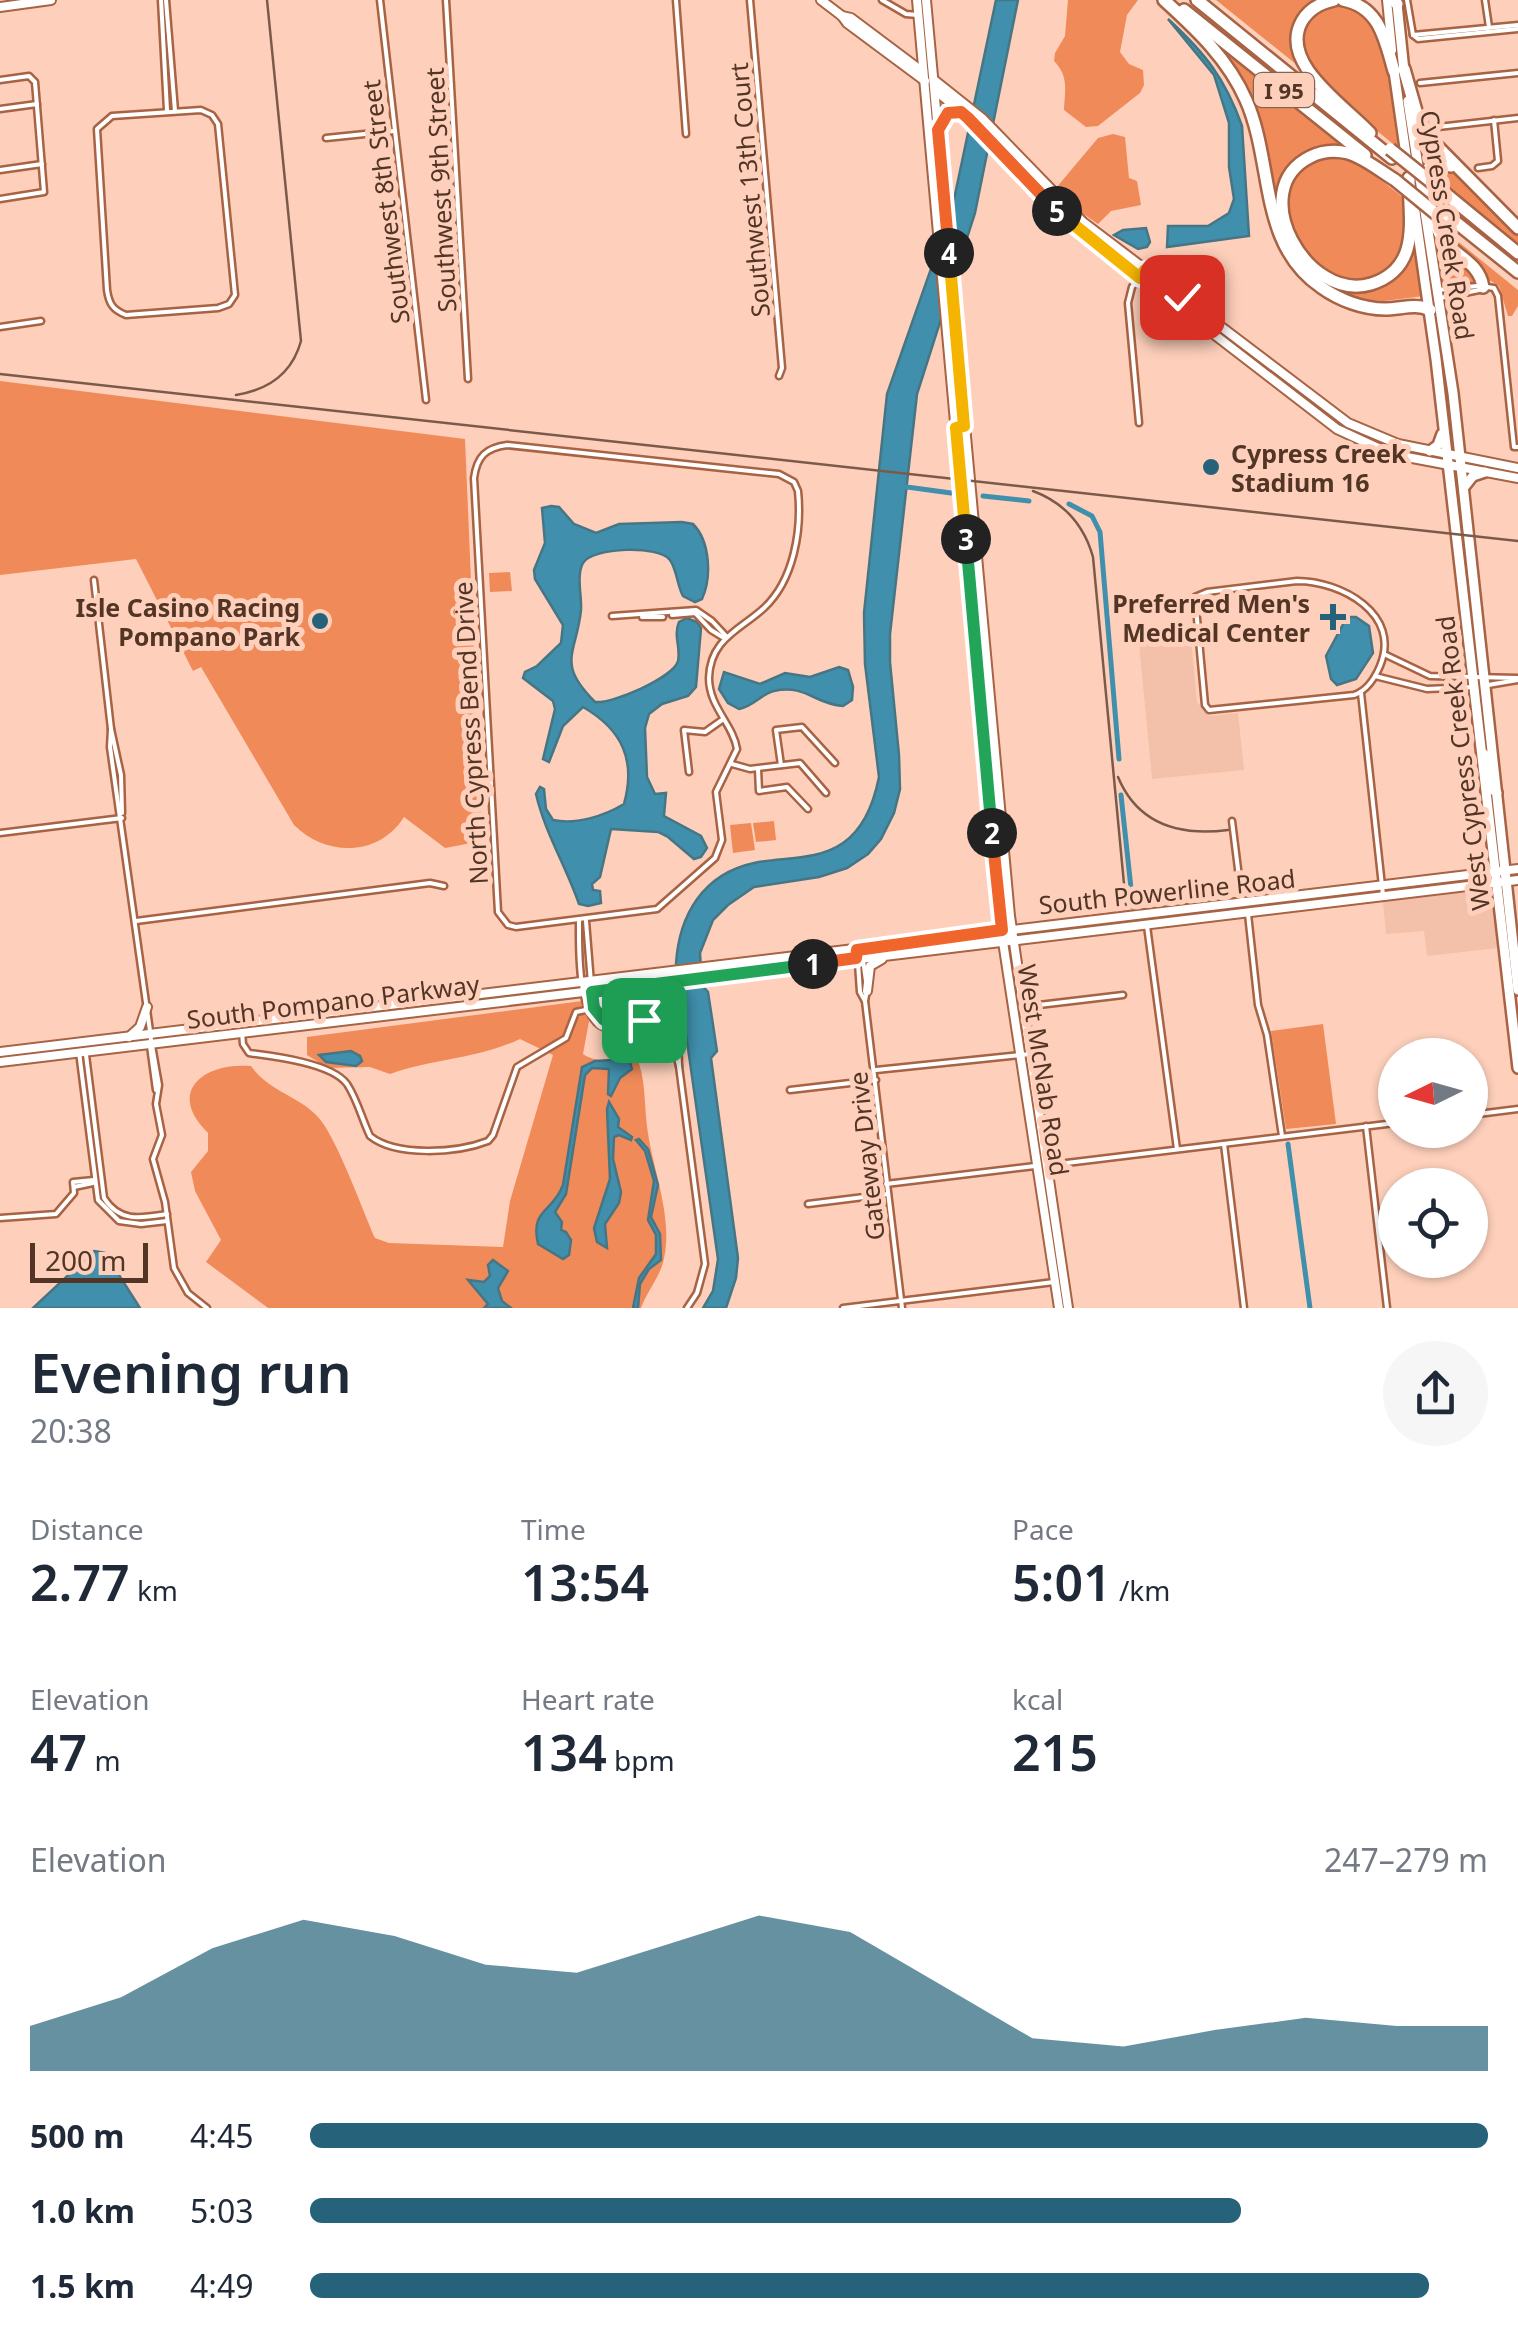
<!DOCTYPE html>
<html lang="en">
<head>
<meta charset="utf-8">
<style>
	:root { --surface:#fff; --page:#f6f6f7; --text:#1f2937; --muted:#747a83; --accent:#26637a }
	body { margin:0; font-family:"Noto Sans",sans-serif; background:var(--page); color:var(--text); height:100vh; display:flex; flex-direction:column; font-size:38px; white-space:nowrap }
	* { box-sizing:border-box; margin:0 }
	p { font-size:32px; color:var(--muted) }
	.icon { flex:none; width:55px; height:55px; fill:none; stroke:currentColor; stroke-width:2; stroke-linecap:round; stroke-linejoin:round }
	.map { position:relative; height:1308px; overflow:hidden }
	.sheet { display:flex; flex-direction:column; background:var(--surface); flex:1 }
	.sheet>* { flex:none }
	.needle { width:65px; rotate:265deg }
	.buttons { position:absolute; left:1378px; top:1038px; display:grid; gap:20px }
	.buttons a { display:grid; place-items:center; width:110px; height:110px; border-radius:50%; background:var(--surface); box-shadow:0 2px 8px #0004; font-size:50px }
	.scale { position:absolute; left:30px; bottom:25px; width:118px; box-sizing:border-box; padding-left:10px; border:5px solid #533526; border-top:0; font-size:28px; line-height:35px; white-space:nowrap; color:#533526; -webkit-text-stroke:8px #fed0bb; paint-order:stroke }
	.pin { position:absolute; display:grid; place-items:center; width:85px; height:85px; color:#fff; margin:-42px; border-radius:20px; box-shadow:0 5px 15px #0006 }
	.km { position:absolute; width:50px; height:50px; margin:-25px; border-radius:50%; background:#222; color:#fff; font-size:28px; line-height:50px; text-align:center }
	.round { display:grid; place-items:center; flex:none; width:105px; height:105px; border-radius:52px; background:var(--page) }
	.headline { display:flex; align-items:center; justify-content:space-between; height:170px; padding:0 30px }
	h1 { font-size:55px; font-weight:600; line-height:75px }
	.metrics { display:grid; grid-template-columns:repeat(3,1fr); gap:15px; height:170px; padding:10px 30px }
	.metrics div { display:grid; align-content:center }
	.metrics b { font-size:50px; font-weight:600 }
	.metrics small { font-size:28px; font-weight:400 }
	.metrics p { font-size:28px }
	.chart { height:280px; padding:20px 30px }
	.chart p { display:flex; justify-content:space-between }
	.chart svg { width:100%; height:180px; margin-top:10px; fill:var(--accent); opacity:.7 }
	ul { padding:0 30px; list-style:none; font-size:32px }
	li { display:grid; grid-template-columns:160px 120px 1fr; align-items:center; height:75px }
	li i { height:25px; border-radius:12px; background:var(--accent) }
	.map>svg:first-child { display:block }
	.built { fill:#f3c1aa }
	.green { fill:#f08a58 }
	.water { fill:#4090ad; stroke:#467584; stroke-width:2.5 }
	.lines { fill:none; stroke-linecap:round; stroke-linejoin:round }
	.canal { stroke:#4090ad; stroke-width:5 }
	.street-casing { stroke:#a76343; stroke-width:9 }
	.secondary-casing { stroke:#a76343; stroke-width:12 }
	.primary-casing { stroke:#a76343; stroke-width:14 }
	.highway-casing { stroke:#a76343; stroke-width:16 }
	.street { stroke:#fff; stroke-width:4 }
	.secondary { stroke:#fff; stroke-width:8 }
	.primary { stroke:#fff; stroke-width:9 }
	.highway { stroke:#fff; stroke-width:11 }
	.rail { stroke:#7c5a49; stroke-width:2.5 }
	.highway-bridge-casing { stroke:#a76343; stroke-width:16; stroke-linecap:butt }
	.highway-bridge { stroke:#fff; stroke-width:11 }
	.split-1-casing { stroke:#fff; stroke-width:20 }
	.split-2-casing { stroke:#fff; stroke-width:20 }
	.split-3-casing { stroke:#fff; stroke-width:20 }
	.split-4-casing { stroke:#fff; stroke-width:20 }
	.split-5-casing { stroke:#fff; stroke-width:20 }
	.split-6-casing { stroke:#fff; stroke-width:20 }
	.split-1 { stroke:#22a559; stroke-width:12 }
	.split-2 { stroke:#f0652b; stroke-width:12 }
	.split-3 { stroke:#22a559; stroke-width:12 }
	.split-4 { stroke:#f5b400; stroke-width:12 }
	.split-5 { stroke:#f0652b; stroke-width:12 }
	.split-6 { stroke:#f5b400; stroke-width:12 }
	.poi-dot { fill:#26637a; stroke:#fed0bb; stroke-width:4 }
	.labels { text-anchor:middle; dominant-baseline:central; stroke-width:10; stroke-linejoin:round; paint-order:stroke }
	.shield { fill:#fed0bb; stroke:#866453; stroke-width:2.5 }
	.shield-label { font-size:22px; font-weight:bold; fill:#533526 }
	.street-label { font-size:25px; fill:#533526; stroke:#fed0bb }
	.poi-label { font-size:25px; font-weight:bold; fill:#533526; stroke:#fed0bb; text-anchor:end }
</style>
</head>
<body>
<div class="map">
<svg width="1518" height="1308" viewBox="0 0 1518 1308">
	<rect width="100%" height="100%" fill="#fed0bb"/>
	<g class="built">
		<path d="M1191,637l6,65 12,14 29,-3 6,57 -92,9 -13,-135z"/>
		<path d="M1492,889l7,59 -72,8 -3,-25 -38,3 -3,-32z"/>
	</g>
	<g class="green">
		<path d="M1068,0h70l-11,15 -7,37 9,12 14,6 1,15 -4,8 -42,33 -12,1 -22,-17c1,-19 5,-34 -10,-49l1,-8 10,-17z"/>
		<path d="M1216,0h110l-24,17v52z"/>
		<path d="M1336,2l23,5 25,34 14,107c-25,-22 -128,-94 -90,-132 6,-6 20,-10 28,-14z"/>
		<path d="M1215,44l44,34 -3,4 43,28 51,40 -19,-1 -44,26 -1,55 43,52 46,3 39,-44 10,55 -40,5 -30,-2 -29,-12 -40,-44 -25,-111z"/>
		<path d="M1113,134l12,3 4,41 8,3 4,24 -30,6 -13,13 -32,-22 -10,-14 42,-50z"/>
		<path d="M1329,155l25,4 51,40 6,32 -18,38 -34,15c-12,-3 -29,-6 -38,-12 -30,-22 -55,-85 -15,-109 6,-4 16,-5 23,-8z"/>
		<path d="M1447,164l71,68v14l-87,-70v-8z"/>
		<path d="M1433,226l42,45 4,11 -32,4 -5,-2z"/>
		<path d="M1440,227l78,63v16l-6,10h-4l-9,-30c-23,-13 -46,-34 -59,-59z"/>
		<path d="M0,381l465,58 17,402 -37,7 -41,-31c-25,40 -78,40 -110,8l-93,-158 -8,4 -57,-112 -136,16z"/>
		<path d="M510,572l2,19 -22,1 -1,-19z"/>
		<path d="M774,821l2,19 -20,2 -3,-19z"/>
		<path d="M751,823l4,27 -22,3 -3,-28z"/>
		<path d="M582,1001l7,20 -6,33c16,11 35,5 53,2 10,22 8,46 11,70 5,44 29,95 15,140 -5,14 -16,28 -21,42h-373l-62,-46 15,-22 -26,-49 -4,-19 17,-21v-18c-42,-41 -5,-71 43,-67 18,26 47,29 67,51 18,19 45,94 57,121l14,5 114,4 7,-46 43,-146 -33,-16c-42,20 -88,20 -130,35l-20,-7 -42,1 -21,-13v-18z"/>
		<path d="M1323,1024l13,100 -50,5 -15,-98z"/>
	</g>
	<g class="water">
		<path d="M996,0h22l-43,213 -58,181 -27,240v28l9,93 1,34 -6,24 -13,26 -13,15 -21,14 -28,9 -65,10 -26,18 -15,15 -13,33 2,32 6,7 9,59 -6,7 27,200 -2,20 -10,30h-23l10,-17 5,-32 -42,-295c3,-49 27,-90 78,-101 29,-6 63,-2 89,-20 22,-15 31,-41 36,-66l-14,-113 -1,-51 23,-219 65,-185z"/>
		<path d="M1168,19c37,34 57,59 74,107l7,110 -82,11 1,-21h40l21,-13 5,-14 -5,-32v-44l-15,-48z"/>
		<path d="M1146,228l4,14 -3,5 -9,2 -24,-14 9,-5z"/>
		<path d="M551,506l8,1 15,17 22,9 23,-9 63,-2 11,2c17,17 19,53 9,75l-7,3 -12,-6c-6,-11 -6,-26 -13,-36 -11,-15 -77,-13 -87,3 -7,13 -1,33 -2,47 -5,45 -25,53 14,92 17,2 78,-24 83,-41 3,-14 -5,-25 1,-39l8,-4 10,4 4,6 -5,59 -8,9 -26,8 -13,10 -4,14 2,49 8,17 11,-1 -2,23 37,20 6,12 -6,9 -7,2 -26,-22 -10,-5 -47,-3 -11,48 -8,7 1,6 7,1 1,12 -13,3 -9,-2c-13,-38 -34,-71 -43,-110l4,-7 4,2 2,20 7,11c23,5 51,-4 71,-16 12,-43 -1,-74 -41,-97l-20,19 -14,36 -6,-3 12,-50 -2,-8 -30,-23 2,-6 12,-6 24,-23 2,-18 -28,-46 -1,-9 11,-27 -3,-35z"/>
		<path d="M1347,617h9l13,9 4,27 -17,26 -19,6 -6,-6 -5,-23z"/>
		<path d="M839,667l9,3 5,17 -1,13 -9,6c-29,-2 -37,-22 -69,-15 -13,3 -20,15 -35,18l-11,-6 -9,-14 5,-17 36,12 25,-11 25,4z"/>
		<path d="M351,1051l9,5 2,5 -6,5 -30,-4 -7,-7z"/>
		<path d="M629,1059l3,10 -12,9 -9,18 -3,-2 1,-25 -17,-1 -7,7 -19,119 -11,18 7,10 -1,8 5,2 5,8 -2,15 -6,4 -25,-15c-8,-36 15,-31 25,-59l19,-118 13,-6z"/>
		<path d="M609,1102l10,17 -1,8 14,10 -1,3 -12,-5 -5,2 -1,22 8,33 -2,11 -14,21 2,24 -10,-6 -3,-14 16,-49 -3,-70z"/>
		<path d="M639,1139l9,10 10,36 -7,32 9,17 1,26 -12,9 -9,15 -2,24h-5l6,-30 17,-24v-19l-8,-15 6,-39 -9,-30 -9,-11z"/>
		<path d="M94,1251l11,2 35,55h-107z"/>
		<path d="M493,1260l15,11 -10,17 4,13 9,7h-27l4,-4 -20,-24 16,2 6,-6 -2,-11z"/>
	</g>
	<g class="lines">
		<g class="canal">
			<path d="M907,487l44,6"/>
			<path d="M983,496l46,5"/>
			<path d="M1069,504l23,12 8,16 19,227"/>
			<path d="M1121,795l12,112"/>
			<path d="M1288,1144l22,164"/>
		</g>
		<defs>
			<g id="street">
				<path d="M161,0l6,110"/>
				<path d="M166,0l9,111"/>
				<path d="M380,0l46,400"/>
				<path d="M446,0l22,379"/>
				<path d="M676,0l10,134"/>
				<path d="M750,0l32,368 -3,8"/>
				<path d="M882,0l24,14 12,1"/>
				<path d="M1407,0l6,35"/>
				<path d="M1485,0l4,27"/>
				<path d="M1413,35l5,4 100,-10"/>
				<path d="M1413,35l105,-10"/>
				<path d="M0,80l29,-4 6,6 9,110 -44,7"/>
				<path d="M1420,83l98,-10"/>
				<path d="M0,109l37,-5"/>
				<path d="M201,110l11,5 6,9 17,171 -6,9 -11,4 -92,7c-13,-5 -17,-11 -19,-25l-10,-161 15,-13z"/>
				<path d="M1438,127l80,-9"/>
				<path d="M326,138l68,-7"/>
				<path d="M1478,168l14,-2 6,-5 -4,-41"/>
				<path d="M0,170l42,-6"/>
				<path d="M1487,287l7,1 4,8 16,151h4"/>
				<path d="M1438,290l39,-4"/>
				<path d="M1440,298l39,-8"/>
				<path d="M0,327l41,-6"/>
				<path d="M1139,423l-11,-120 4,-16 13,-17"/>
				<path d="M507,445l272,29 15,8 4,9c4,39 -4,89 -34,117 -24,22 -54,31 -55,70 0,29 24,46 28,71l-21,43 6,48 -7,18 -58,51 -141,18 -8,-2 -10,-13 -24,-434c3,-22 12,-30 33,-33z"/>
				<path d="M94,580l17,149 10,46 1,38"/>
				<path d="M1297,581c44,0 105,33 83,85 -5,12 -14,25 -26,29l-145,15 -4,-5 -10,-108 12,-5z"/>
				<path d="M672,615l23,-2 16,17 13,8"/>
				<path d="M612,616l84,-6 16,11 14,15"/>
				<path d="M642,617h21"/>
				<path d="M1384,654l46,22 88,2"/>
				<path d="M1375,676l52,13 46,-2"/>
				<path d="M1488,685l30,-5"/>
				<path d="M1361,693l22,202"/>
				<path d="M111,729l-1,18 40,284"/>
				<path d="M732,764l18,5 50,-6 26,30"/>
				<path d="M781,765l-5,-35 26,-3 33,36"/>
				<path d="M758,769l1,22 28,-4 21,22"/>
				<path d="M689,772l-5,-42 21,2 17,-12"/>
				<path d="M1232,821l10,80"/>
				<path d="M0,833l122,-15"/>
				<path d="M1248,914l10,91 9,30 15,101"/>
				<path d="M136,921l294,-38 14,3"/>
				<path d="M579,921c0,24 -2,96 24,106 17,6 39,-4 56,-2l13,14 7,27 26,198 -8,29 -10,15"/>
				<path d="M586,921l5,62 7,32c22,16 50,-4 73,10l7,15 1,26"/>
				<path d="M1147,926l30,223"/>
				<path d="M857,949l3,43 5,9"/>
				<path d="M863,960l3,21"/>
				<path d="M867,990l-2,11 37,307"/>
				<path d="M1022,1007l101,-12"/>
				<path d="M242,1033l1,11 6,9c24,3 83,10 98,31 10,15 15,35 23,52 26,21 87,17 118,5l5,-6 24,-68 49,-29 10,-26 19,-4"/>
				<path d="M150,1034l9,51 -3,19 6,31 -9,24 12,43 9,66 14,25 19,15"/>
				<path d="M150,1046l6,44"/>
				<path d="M79,1052l19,148 21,21 22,3 26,-3"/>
				<path d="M86,1055l18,143c16,25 37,20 63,16"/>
				<path d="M876,1070l154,-16"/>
				<path d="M790,1090l86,-10"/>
				<path d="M1470,1115l48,-6"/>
				<path d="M1366,1126l21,182"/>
				<path d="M1224,1144l20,164"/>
				<path d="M1050,1165l345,-42"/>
				<path d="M886,1184l149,-18"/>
				<path d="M74,1187l19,-4"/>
				<path d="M808,1204l80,-10"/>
				<path d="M0,1218l56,-4 18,-21 -1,-11 21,-2"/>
				<path d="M843,1308l211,-26"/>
			</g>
			<g id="secondary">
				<path d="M821,0l21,16 5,7 78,58"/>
				<path d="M917,0l83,922 59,386"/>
				<path d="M926,0l84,916 58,392"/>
				<path d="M1387,0l5,50"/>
				<path d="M0,7l51,-7"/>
				<path d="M842,16l9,2 72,54"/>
				<path d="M934,80l49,39 100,103 265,201 50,21 120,24"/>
				<path d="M935,90l45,38 87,93 270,208 54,25 127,24"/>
				<path d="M939,127l7,-13 15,-2"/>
				<path d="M867,991l3,-25 12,-7"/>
				<path d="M129,1037l11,-10 7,-20"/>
				<path d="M0,1052l1518,-183"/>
				<path d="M0,1062l1518,-182"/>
			</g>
			<g id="primary">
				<path d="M1397,4l7,67"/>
				<path d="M1394,71l13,91"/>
				<path d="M1408,101l45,292 65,597"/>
				<path d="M1415,212l21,147 82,709"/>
				<path d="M1430,451l8,-6 4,-11"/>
				<path d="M1465,486l8,-10 12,-4"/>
				<path d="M1484,754l7,34 6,5"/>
			</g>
			<g id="highway">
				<path d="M1164,0c33,30 64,59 82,100 28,63 12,144 75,187 18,13 42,22 64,22 16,0 31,-6 45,1"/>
				<path d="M1197,0l195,158"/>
				<path d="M1334,0c-14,3 -25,9 -32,21 -24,42 43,85 68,112"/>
				<path d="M1343,0c37,7 42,40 51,71"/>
				<path d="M1394,0l3,4"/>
				<path d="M1184,10l181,145"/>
				<path d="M1404,69l14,49 9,18 91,92"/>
				<path d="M1451,166l-12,-6 -10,8c0,20 2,55 14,71 14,19 36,23 40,48"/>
				<path d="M1395,180c-15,-9 -30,-22 -47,-27 -13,-3 -26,-2 -38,4 -66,33 -3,146 61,127 51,-16 38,-66 38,-106"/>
				<path d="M1435,185l83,68"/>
				<path d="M1438,208l80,64"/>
			</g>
		</defs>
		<use href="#street" class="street-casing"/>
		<use href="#secondary" class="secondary-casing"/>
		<use href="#primary" class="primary-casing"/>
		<use href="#highway" class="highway-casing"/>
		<use href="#street" class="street"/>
		<use href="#secondary" class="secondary"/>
		<use href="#primary" class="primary"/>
		<use href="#highway" class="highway"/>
		<g class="rail">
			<path d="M0,374l1518,167"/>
			<path d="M236,395c31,-5 56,-21 65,-54l-34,-341"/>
			<path d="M1033,491c32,12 51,34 60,66l33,348"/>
			<path d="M1118,777c20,48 63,59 110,53"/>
		</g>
		<defs>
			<g id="highway-bridge">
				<path d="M1390,149l45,36"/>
				<path d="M1395,180l44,36"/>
			</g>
		</defs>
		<use href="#highway-bridge" class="highway-bridge-casing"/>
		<use href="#highway-bridge" class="highway-bridge"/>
	</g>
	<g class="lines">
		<defs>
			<path id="split-1" d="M644,1020h-40l-10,-12 -2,-16 221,-28"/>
			<path id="split-2" d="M813,964l43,-6 1,-8 145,-20 -10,-97"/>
			<path id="split-3" d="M966,539l26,294"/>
			<path id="split-4" d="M949,253l15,173 -8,2 10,111"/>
			<path id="split-5" d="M949,253l-11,-123 10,-17 13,-1 7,6 89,93"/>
			<path id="split-6" d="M1057,211l83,67 5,-8 37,27"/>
		</defs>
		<use href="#split-1" class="split-1-casing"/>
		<use href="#split-2" class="split-2-casing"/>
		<use href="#split-3" class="split-3-casing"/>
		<use href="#split-4" class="split-4-casing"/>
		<use href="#split-5" class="split-5-casing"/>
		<use href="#split-6" class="split-6-casing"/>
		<use href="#split-1" class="split-1"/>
		<use href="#split-2" class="split-2"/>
		<use href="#split-3" class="split-3"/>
		<use href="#split-4" class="split-4"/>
		<use href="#split-5" class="split-5"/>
		<use href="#split-6" class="split-6"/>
	</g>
	<g class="poi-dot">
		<circle cx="1211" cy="467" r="10"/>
		<path d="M1328 602h10v10h10v10h-10v10h-10v-10h-10v-10h10z"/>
		<circle cx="320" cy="621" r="10"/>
	</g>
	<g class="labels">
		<rect class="shield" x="1254" y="73" width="60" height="34" rx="8"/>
		<g class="shield-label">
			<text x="1284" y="90">I 95</text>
		</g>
		<g class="street-label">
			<text transform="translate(440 190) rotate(-93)">Southwest 9th Street</text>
			<text transform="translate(749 190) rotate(-95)">Southwest 13th Court</text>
			<text transform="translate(385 202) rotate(-97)">Southwest 8th Street</text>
			<text transform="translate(1448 225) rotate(81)">Cypress Creek Road</text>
			<text transform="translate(470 733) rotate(-93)">North Cypress Bend Drive</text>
			<text transform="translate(1462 763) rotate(-97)">West Cypress Creek Road</text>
			<text transform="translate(1167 891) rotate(-6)">South Powerline Road</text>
			<text transform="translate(333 1001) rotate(-7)">South Pompano Parkway</text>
			<text transform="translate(1044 1070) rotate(81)">West McNab Road</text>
			<text transform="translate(866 1156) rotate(-96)">Gateway Drive</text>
		</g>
		<g class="poi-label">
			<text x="1231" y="453" text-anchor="start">Cypress Creek<tspan x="1231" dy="29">Stadium 16</tspan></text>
			<text x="1310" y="603">Preferred Men's<tspan x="1310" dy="29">Medical Center</tspan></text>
			<text x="300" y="607">Isle Casino Racing<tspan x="300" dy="29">Pompano Park</tspan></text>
		</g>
	</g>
</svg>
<div class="buttons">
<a><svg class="needle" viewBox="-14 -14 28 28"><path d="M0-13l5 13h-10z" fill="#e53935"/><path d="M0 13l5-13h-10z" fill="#747a83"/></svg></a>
<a><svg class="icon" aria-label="locate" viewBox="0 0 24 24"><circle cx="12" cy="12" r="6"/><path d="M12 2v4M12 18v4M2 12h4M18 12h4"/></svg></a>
</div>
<div class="scale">200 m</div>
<div class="pin" style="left:644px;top:1020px;background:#1e9e55"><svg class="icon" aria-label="arrive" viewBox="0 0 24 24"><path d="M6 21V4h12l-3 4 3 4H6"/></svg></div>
<div class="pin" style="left:1182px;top:297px;background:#d93025"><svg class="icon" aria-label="check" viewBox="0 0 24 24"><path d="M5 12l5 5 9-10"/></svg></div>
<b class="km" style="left:813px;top:964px">1</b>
<b class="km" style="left:992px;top:833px">2</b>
<b class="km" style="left:966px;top:539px">3</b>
<b class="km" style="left:949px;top:253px">4</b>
<b class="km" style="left:1057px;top:211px">5</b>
</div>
<section class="sheet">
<div class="headline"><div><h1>Evening run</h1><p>20:38</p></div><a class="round"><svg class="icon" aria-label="share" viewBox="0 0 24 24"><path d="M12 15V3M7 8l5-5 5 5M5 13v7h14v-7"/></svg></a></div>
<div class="metrics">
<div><p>Distance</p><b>2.77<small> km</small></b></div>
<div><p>Time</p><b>13:54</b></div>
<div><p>Pace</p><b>5:01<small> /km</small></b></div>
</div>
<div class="metrics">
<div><p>Elevation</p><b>47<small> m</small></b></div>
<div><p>Heart rate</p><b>134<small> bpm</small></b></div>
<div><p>kcal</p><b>215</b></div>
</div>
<div class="chart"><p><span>Elevation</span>247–279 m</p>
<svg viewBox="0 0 160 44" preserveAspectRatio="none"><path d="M0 44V33L10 26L20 14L30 7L40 11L50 18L60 20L70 13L80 6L90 10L100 23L110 36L120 38L130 34L140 31L150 33L160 33V44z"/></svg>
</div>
<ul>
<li><b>500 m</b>4:45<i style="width:100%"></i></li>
<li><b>1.0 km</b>5:03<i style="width:79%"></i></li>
<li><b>1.5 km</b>4:49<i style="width:95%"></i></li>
</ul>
</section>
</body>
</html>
